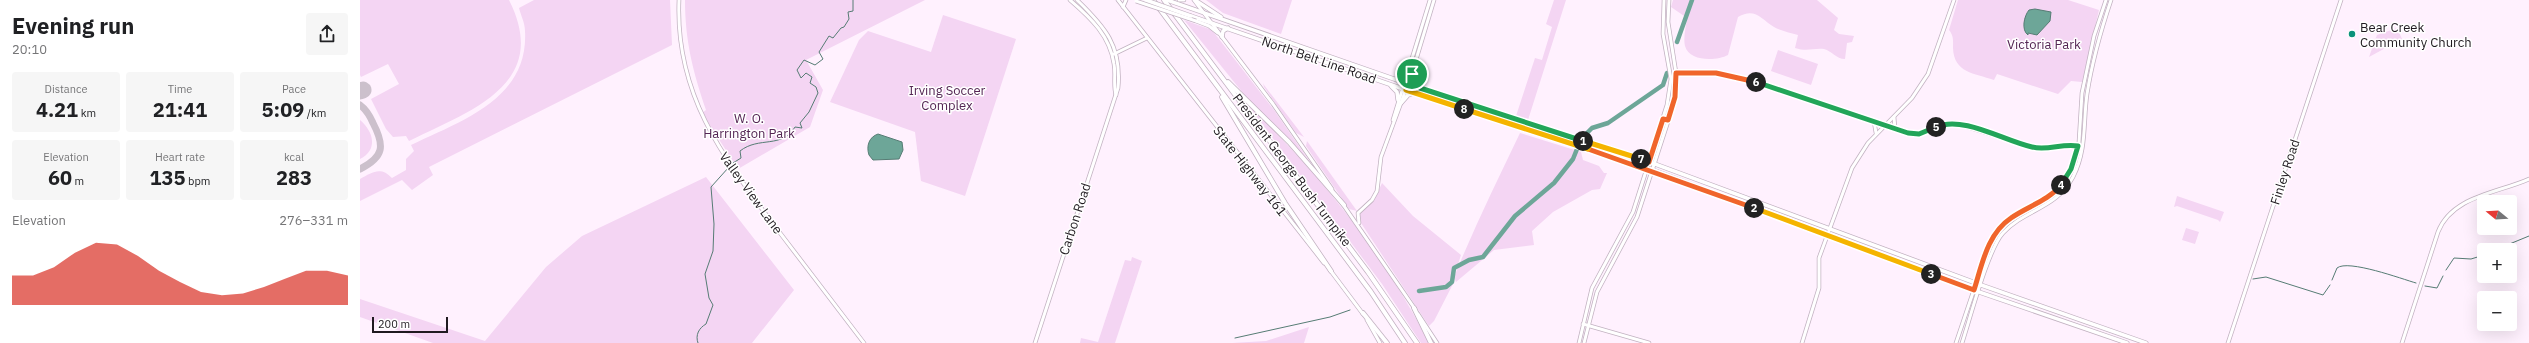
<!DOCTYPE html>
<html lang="en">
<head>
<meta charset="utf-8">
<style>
	:root { --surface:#fff; --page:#f6f6f6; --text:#202124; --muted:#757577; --accent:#d93025 }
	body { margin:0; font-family:"IBM Plex Sans",sans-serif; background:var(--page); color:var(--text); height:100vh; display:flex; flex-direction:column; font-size:15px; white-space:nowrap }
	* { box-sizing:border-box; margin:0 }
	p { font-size:13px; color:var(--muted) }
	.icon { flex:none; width:22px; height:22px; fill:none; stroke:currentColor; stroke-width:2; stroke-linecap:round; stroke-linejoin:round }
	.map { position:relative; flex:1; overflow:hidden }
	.side { display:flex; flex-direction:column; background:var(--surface); width:360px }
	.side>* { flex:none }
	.needle { width:26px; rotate:288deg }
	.tools { position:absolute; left:2117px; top:195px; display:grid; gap:8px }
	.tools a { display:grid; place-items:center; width:40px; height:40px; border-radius:4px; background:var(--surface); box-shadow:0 4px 16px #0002; font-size:20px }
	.scale { position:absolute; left:12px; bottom:10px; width:76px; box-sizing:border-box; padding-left:4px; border:2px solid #201a20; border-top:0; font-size:11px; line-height:14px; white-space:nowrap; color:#201a20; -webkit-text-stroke:3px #fff; paint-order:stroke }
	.pin { position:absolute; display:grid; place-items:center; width:34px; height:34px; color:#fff; margin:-17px; border:2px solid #fff; border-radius:50%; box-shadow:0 1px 4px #0007 }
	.km { position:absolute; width:20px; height:20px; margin:-10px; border-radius:50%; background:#222; color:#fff; font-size:11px; line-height:20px; text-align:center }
	.round { display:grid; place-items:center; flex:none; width:42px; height:42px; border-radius:4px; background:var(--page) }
	.headline { display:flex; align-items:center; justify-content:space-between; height:68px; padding:0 12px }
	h1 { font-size:22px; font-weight:700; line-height:30px }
	.metrics { display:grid; grid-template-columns:repeat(3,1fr); gap:6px; height:68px; padding:4px 12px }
	.metrics div { display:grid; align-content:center; border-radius:4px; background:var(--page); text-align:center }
	.metrics b { font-size:20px; font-weight:700 }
	.metrics small { font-size:11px; font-weight:400 }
	.metrics p { font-size:11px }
	.chart { height:112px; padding:8px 12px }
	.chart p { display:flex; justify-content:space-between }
	.chart svg { width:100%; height:72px; margin-top:4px; fill:var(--accent); opacity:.7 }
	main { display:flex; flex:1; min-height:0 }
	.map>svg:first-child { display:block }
	.green { fill:#f4d5f3 }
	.water { fill:#6da698; stroke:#567c74 }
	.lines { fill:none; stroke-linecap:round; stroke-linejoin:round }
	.stream { stroke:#567c74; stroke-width:1 }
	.river { stroke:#6da698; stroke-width:4.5 }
	.taxiway { stroke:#ccc0cc; stroke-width:7 }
	.runway { stroke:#ccc0cc; stroke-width:17 }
	.secondary-casing { stroke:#c2b2c1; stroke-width:4.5 }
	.primary-casing { stroke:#c2b2c1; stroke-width:5 }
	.highway-casing { stroke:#c2b2c1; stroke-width:5.5 }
	.secondary { stroke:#fff; stroke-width:3 }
	.primary { stroke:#fff; stroke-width:3.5 }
	.highway { stroke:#fff; stroke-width:4 }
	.secondary-bridge-casing { stroke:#c2b2c1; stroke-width:4.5; stroke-linecap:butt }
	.primary-bridge-casing { stroke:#c2b2c1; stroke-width:5; stroke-linecap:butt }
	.secondary-bridge { stroke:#fff; stroke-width:3 }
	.primary-bridge { stroke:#fff; stroke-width:3.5 }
	.split-1-casing { stroke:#fff; stroke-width:8 }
	.split-2-casing { stroke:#fff; stroke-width:8 }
	.split-3-casing { stroke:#fff; stroke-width:8 }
	.split-4-casing { stroke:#fff; stroke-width:8 }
	.split-5-casing { stroke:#fff; stroke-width:8 }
	.split-6-casing { stroke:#fff; stroke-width:8 }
	.split-7-casing { stroke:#fff; stroke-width:8 }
	.split-8-casing { stroke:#fff; stroke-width:8 }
	.split-9-casing { stroke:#fff; stroke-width:8 }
	.split-1 { stroke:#22a559; stroke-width:5 }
	.split-2 { stroke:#f0652b; stroke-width:5 }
	.split-3 { stroke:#f5b400; stroke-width:5 }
	.split-4 { stroke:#f0652b; stroke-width:5 }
	.split-5 { stroke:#22a559; stroke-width:5 }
	.split-6 { stroke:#22a559; stroke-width:5 }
	.split-7 { stroke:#f0652b; stroke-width:5 }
	.split-8 { stroke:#f5b400; stroke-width:5 }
	.split-9 { stroke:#f5b400; stroke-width:5 }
	.poi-dot { fill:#0b927b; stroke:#fff; stroke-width:1.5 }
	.labels { text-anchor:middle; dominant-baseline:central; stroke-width:3; stroke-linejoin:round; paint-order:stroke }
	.poi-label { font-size:13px; fill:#201a20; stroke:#fff; text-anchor:start }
	.park-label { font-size:13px; fill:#542654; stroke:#fff }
	.street-label { font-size:13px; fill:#201a20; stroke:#fff }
</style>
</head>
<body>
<main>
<section class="side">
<div class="headline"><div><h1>Evening run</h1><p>20:10</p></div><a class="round"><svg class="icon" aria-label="share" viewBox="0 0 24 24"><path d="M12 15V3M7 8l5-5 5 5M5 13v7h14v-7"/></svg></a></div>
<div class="metrics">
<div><p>Distance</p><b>4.21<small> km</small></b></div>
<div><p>Time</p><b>21:41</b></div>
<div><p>Pace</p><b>5:09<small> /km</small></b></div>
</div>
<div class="metrics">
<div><p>Elevation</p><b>60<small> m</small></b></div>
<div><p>Heart rate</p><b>135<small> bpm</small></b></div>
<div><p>kcal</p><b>283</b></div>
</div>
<div class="chart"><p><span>Elevation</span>276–331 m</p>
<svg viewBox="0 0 160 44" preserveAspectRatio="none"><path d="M0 44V26L10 26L20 21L30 12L40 6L50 7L60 14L70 23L80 30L90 36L100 38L110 37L120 33L130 28L140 23L150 23L160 26V44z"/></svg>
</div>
</section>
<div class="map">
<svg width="2169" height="343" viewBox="0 0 2169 343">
	<rect width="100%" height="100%" fill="#fff1fe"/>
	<g class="green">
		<path d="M0,0h149c43,85 -40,111 -100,141l-3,-5 -13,1 -7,-8 -15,-30 28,-15 -11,-20 -27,13 -1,-2z"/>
		<path d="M174,0h136l2,45 -243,122 4,8 -21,15 -10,-10 -42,21v-22c12,-7 21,-13 32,-1l14,-8v-11l8,-8 -3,-6c50,-24 118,-46 114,-114 0,-8 -4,-15 -6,-23z"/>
		<path d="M325,0h240l-119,60 17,30 -13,37 -72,42 -36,-56 4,-3c-13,-38 -21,-69 -21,-110z"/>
		<path d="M846,0h86l-11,34 -58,-21z"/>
		<path d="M1194,0h12l-38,120 -12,-4 19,-58 7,2 10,-33 -6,-3z"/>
		<path d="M1313,0h144l21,18 -4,12 5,4 15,2 -2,6 -5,1 -2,16c-9,0 -13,-8 -21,-10 -11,-1 -17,3 -29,-1l3,-13c-7,-2 -17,-4 -24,-8 -13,-8 -19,-20 -36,-10l-10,38c-11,6 -39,7 -43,-9 -2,-8 1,-20 2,-28l-16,-11z"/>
		<path d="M1598,0h110l31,10 -17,72 -11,-1 -13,13 -61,-20 -3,6c-20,-7 -40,-7 -41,-32 0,-7 1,-12 -4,-18z"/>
		<path d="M583,15l73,24 -51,157 -44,-15 -6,-49 -85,-30 29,-62 9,-9 63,21z"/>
		<path d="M824,20l28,10 62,80 38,55 -65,-67z"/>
		<path d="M2037,28l5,11 -33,18 8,-22z"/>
		<path d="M1418,50l40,14 -7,21 -40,-14z"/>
		<path d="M903,83l1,2 40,52 -8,-4 -32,-46z"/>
		<path d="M885,101c11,8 22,22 32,33 59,60 114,134 152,209h-8l-39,-59z"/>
		<path d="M0,120c14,12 18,30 0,39z"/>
		<path d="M1160,133l61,19 2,8 16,6 5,7h3l-7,16 -8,1 -39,22 -21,19 2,14 -40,5 -38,32 -2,-5v5l-20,39 -5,5 -70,-106v-5l16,-16 7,-16 31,33 48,39 -7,22c20,-49 43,-96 66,-144z"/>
		<path d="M947,141l50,70 -8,-2 -43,-63z"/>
		<path d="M346,177l88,113 -42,53h-319l-73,-26v-18l125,42 61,-74 36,-31z"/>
		<path d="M1817,196l47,16 -4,10 -2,-2 -41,-14 -3,1z"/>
		<path d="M1826,228l13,4 -4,12 -13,-4z"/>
		<path d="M772,257l10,4 -27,82h-35l1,-5 17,4 27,-82 6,1z"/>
		<path d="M949,327l-5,16h-72l34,-2z"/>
	</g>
	<g class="water">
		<path d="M1675,9l16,3 -1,9 -13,14 -9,-2v2c-7,-5 -4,-19 1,-25z"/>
		<path d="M518,134l24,8 1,8 -4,9 -26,1 -4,-5c-3,-9 0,-18 9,-21z"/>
	</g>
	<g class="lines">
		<g class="stream">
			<path d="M373,163l8,-5 -1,-7c19,-15 42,-2 55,-24l7,1 -2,-5 9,-11 9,-19 -2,-6 -6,-4 2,-6 -6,-4 -5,5 -4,-8 7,-10 11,5 8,-6 -4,-7 10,-16 4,2 8,-10 3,-1 5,-8 -1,-7 5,-1v-11"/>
			<path d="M2135,250l34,-14"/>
			<path d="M2086,270l8,-12 17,1 13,-4"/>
			<path d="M1893,279l13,-2 57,18 7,-10"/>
			<path d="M1972,280l5,-12c11,-9 65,11 79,15"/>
			<path d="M2065,286l12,2 6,-12"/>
			<path d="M875,338l95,-21 20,-7"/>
			<path d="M338,343c-3,-8 1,-15 8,-19l7,-19 -4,-7 -4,-24 8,-23 1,-27 -3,-37 18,-20"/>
		</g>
		<g class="river">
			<path d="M1317,42l15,-42"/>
			<path d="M1223,137l9,-9 16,-5 55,-38 4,-12"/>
			<path d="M1059,291l27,-4 6,-5 2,-14 15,-8 14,-3 32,-41 39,-33 19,-24 4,-10"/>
		</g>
		<path class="taxiway" d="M0,105c7,5 10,11 13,18 12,23 11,34 -13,46"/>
		<path class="runway" d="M0,91l3,-1"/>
		<defs>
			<g id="secondary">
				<path d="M319,0c-4,95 44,157 98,229 29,38 58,76 87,114"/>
				<path d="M710,0c21,18 40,36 44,64 2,10 -1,21 2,31"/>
				<path d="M758,0l206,263"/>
				<path d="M819,0h5"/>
				<path d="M834,0l79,104 59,85"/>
				<path d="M763,7l3,-7"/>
				<path d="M836,21l13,5 9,7"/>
				<path d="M754,54l33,-16"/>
				<path d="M1316,73h40l26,5 167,55c16,2 29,-9 46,-10l77,24c15,3 30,-4 46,-1"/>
				<path d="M1534,117l1,12"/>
				<path d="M1033,120l37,-120"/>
				<path d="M1514,121l2,12"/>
				<path d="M982,203l73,106"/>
				<path d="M999,223l-1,-10 14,-13 5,-9 4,-34 31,-84 22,-73"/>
				<path d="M970,270l33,44"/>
				<path d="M1058,314l19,29"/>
				<path d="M1007,320l13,23"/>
				<path d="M1223,324l66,19"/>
				<path d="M675,343l83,-255c4,-42 -13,-61 -41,-88"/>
				<path d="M1219,343l13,-55 41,-76 34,-107 4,-26 -8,-45 1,-34"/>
				<path d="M1224,343l13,-51 40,-75 36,-111 3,-33 -8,-51 1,-22"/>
				<path d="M1442,343l17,-55v-30l33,-90 16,-25 44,-45 16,-24 26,-74"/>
				<path d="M1596,343l32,-95 8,-16 14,-13 45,-27 16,-23 8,-27 3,-49 12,-57 12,-36"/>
				<path d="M1602,343c8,-24 26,-94 41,-110 22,-24 53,-24 70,-56 14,-27 10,-55 14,-83 5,-32 14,-64 24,-94"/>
				<path d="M1868,343l113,-343"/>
				<path d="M2042,343l36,-111c14,-36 60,-39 91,-53"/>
			</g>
			<g id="primary">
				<path d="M807,0l253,88 235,76 326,121 165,58"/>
				<path d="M835,0l26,17"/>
				<path d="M831,16l224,77 238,77 326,122 148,51"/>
				<path d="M862,37l1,-6 5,-3"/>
				<path d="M1052,73l1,7 6,7"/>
				<path d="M1036,79l8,-3 4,-5"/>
				<path d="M1031,86l6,6 1,8"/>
				<path d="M1041,103l7,-8 6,-2"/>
				<path d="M1130,117l4,-1 13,4 2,-3"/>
			</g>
			<g id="highway">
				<path d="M793,0l218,292 34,51"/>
				<path d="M804,0l204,272 49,71"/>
				<path d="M868,82l61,60 55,63"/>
				<path d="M862,97l63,106 46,68"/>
				<path d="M1054,308l17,35"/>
				<path d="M1003,313l24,30"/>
			</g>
		</defs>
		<use href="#secondary" class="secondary-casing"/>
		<use href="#primary" class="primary-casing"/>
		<use href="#highway" class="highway-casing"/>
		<use href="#secondary" class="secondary"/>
		<use href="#primary" class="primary"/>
		<use href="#highway" class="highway"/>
		<defs>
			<path id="secondary-bridge" d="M776,1l60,20"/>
			<path id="primary-bridge" d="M786,0l45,16"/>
		</defs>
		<use href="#secondary-bridge" class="secondary-bridge-casing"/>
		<use href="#primary-bridge" class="primary-bridge-casing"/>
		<use href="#secondary-bridge" class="secondary-bridge"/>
		<use href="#primary-bridge" class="primary-bridge"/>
	</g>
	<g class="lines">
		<defs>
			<path id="split-1" d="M1052,74l1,6 7,8 163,53"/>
			<path id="split-2" d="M1223,141l7,2 -2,6 166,59"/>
			<path id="split-3" d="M1394,208l177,66"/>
			<path id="split-4" d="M1571,274l43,16c8,-25 13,-56 37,-72 17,-12 37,-17 50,-33"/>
			<path id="split-5" d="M1576,127c27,-12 68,14 96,20 16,4 30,-4 46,-1l-7,23 -10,16"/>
			<path id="split-6" d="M1396,82l152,51 11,1 17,-7"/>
			<path id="split-7" d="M1281,159l8,3 14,-43 5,1 7,-23 1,-24h40l40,9"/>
			<path id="split-8" d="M1104,109l124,40 2,-6 51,16"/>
			<path id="split-9" d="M1052,74l-6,16 58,19"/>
		</defs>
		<use href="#split-1" class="split-1-casing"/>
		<use href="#split-2" class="split-2-casing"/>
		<use href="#split-3" class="split-3-casing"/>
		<use href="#split-4" class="split-4-casing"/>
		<use href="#split-5" class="split-5-casing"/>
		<use href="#split-6" class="split-6-casing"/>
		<use href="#split-7" class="split-7-casing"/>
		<use href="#split-8" class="split-8-casing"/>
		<use href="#split-9" class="split-9-casing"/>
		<use href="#split-1" class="split-1"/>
		<use href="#split-2" class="split-2"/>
		<use href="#split-3" class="split-3"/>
		<use href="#split-4" class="split-4"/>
		<use href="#split-5" class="split-5"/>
		<use href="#split-6" class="split-6"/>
		<use href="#split-7" class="split-7"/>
		<use href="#split-8" class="split-8"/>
		<use href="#split-9" class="split-9"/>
	</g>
	<circle class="poi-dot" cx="1992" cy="34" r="4"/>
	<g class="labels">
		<g class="poi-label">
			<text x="2000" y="27">Bear Creek<tspan x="2000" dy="15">Community Church</tspan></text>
		</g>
		<g class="park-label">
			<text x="1684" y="44">Victoria Park</text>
			<text x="587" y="90">Irving Soccer<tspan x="587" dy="15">Complex</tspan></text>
			<text x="389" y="118">W. O.<tspan x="389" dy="15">Harrington Park</tspan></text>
		</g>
		<g class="street-label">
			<text transform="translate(959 60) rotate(19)">North Belt Line Road</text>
			<text transform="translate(932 170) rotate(53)">President George Bush Turnpike</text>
			<text transform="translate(890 171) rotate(52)">State Highway 161</text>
			<text transform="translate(1925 172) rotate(-72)">Finley Road</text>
			<text transform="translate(391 193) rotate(54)">Valley View Lane</text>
			<text transform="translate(715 219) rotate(-72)">Carbon Road</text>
		</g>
	</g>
</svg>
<div class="tools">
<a><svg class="needle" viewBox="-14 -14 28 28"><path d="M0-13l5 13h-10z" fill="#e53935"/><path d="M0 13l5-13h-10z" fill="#757577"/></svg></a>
<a>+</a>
<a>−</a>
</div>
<div class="scale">200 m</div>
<div class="pin" style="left:1052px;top:74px;background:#1e9e55"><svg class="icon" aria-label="arrive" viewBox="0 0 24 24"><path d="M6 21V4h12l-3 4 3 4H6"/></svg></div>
<b class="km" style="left:1223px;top:141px">1</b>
<b class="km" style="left:1394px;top:208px">2</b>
<b class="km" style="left:1571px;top:274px">3</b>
<b class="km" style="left:1701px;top:185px">4</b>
<b class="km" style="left:1576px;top:127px">5</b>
<b class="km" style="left:1396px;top:82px">6</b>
<b class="km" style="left:1281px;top:159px">7</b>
<b class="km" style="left:1104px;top:109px">8</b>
</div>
</main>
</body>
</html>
